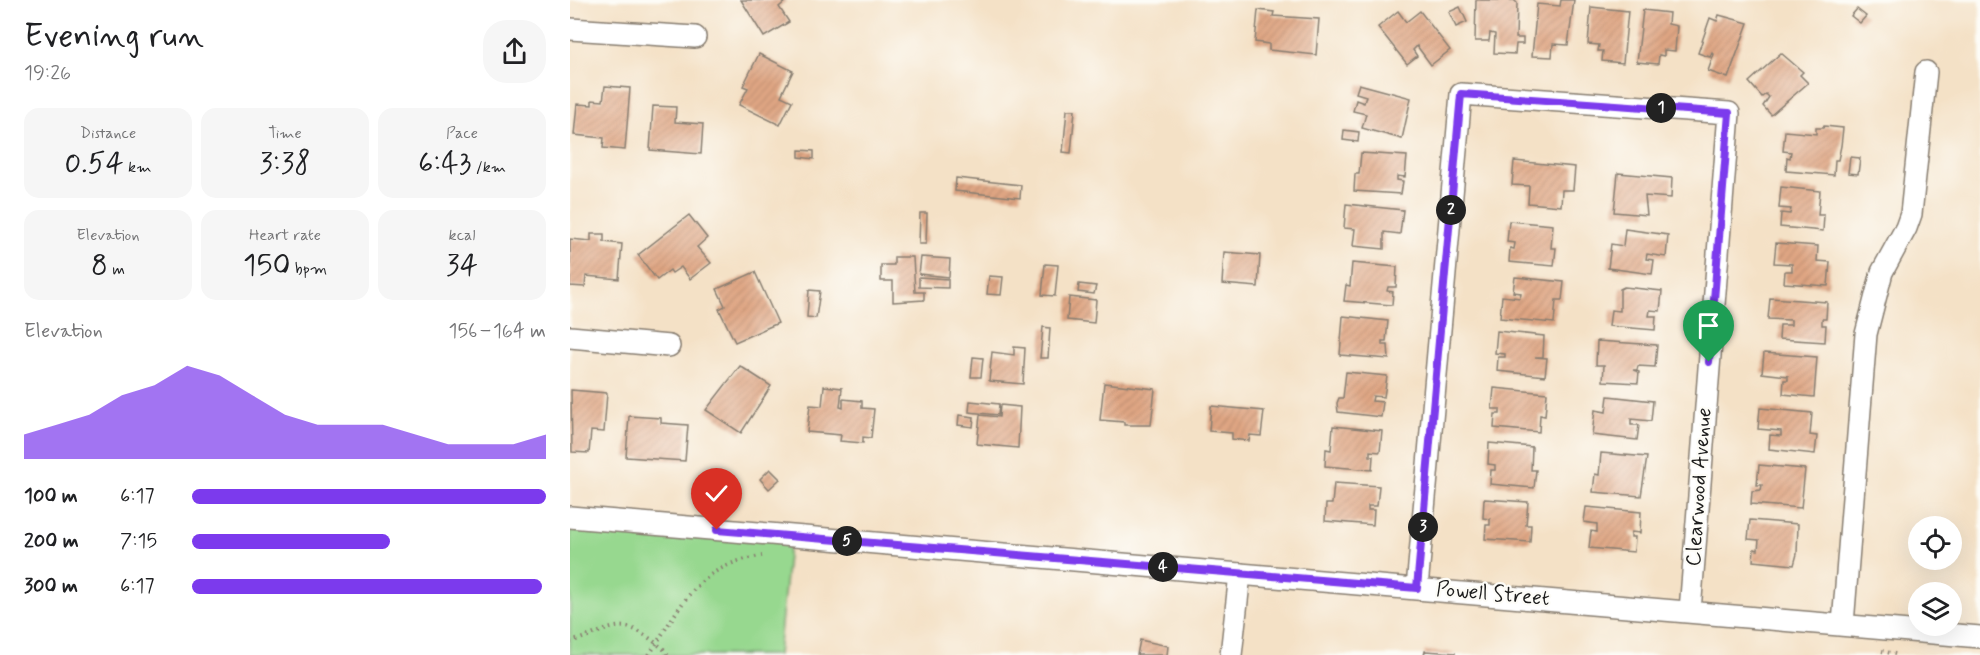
<!DOCTYPE html>
<html lang="en">
<head>
<meta charset="utf-8">
<style>
	:root { --surface:#fff; --page:#f6f6f6; --text:#202124; --muted:#757577; --accent:#7c3aed }
	body { margin:0; font-family:Mynerve,sans-serif; background:var(--page); color:var(--text); height:100vh; display:flex; flex-direction:column; font-size:22px; white-space:nowrap }
	* { box-sizing:border-box; margin:0 }
	p { font-size:20px; color:var(--muted) }
	.icon { flex:none; width:33px; height:33px; fill:none; stroke:currentColor; stroke-width:2; stroke-linecap:round; stroke-linejoin:round }
	.map { position:relative; flex:1; overflow:hidden }
	.side { display:flex; flex-direction:column; background:var(--surface); width:570px }
	.side>* { flex:none }
	.buttons { position:absolute; left:1338px; top:516px; display:grid; gap:12px }
	.buttons a { display:grid; place-items:center; width:54px; height:54px; border-radius:50%; background:var(--surface); box-shadow:0 6px 24px #0002; font-size:30px }
	.pin { position:absolute; display:grid; place-items:center; width:51px; height:51px; color:#fff; margin:-62px -26px; border-radius:50% 50% 50% 0; rotate:-45deg; box-shadow:0 0 6px #0007 }
	.pin .icon { rotate:45deg }
	.km { position:absolute; width:30px; height:30px; margin:-15px; border-radius:50%; background:#222; color:#fff; font-size:16px; line-height:30px; text-align:center }
	.round { display:grid; place-items:center; flex:none; width:63px; height:63px; border-radius:24px; background:var(--page) }
	.overview { display:flex; align-items:center; justify-content:space-between; height:102px; padding:0 24px }
	h1 { font-size:33px; font-weight:600; line-height:45px }
	.stats { display:grid; grid-template-columns:repeat(3,1fr); gap:9px; height:102px; padding:6px 24px }
	.stats div { display:grid; align-content:center; border-radius:15px; background:var(--page); text-align:center }
	.stats b { font-size:30px; font-weight:600 }
	.stats small { font-size:16px; font-weight:400 }
	.stats p { font-size:16px }
	.chart { height:168px; padding:12px 24px }
	.chart p { display:flex; justify-content:space-between }
	.chart svg { width:100%; height:108px; margin-top:6px; fill:var(--accent); opacity:.7 }
	ul { padding:0 24px; list-style:none; font-size:20px }
	li { display:grid; grid-template-columns:96px 72px 1fr; align-items:center; height:45px }
	li i { height:15px; border-radius:8px; background:var(--accent) }
	main { display:flex; flex:1; min-height:0 }
	.map>svg:first-child { display:block }
	.park { fill:#97d88f; stroke:#5a7a56; stroke-width:1.5 }
	.building { fill:url(#building-hatch) }
	.lines { fill:none; stroke-linecap:round; stroke-linejoin:round }
	.minor-casing { stroke:#887e71; stroke-width:24 }
	.path { stroke:#887e71; stroke-width:4; stroke-dasharray:1.5 4.5; stroke-linecap:butt }
	.minor { stroke:#fff; stroke-width:21 }
	.route-casing { stroke:#fff; stroke-width:12 }
	.route { stroke:#7c3aed; stroke-width:8 }
	.labels { text-anchor:middle; dominant-baseline:central; stroke-width:4.5; stroke-linejoin:round; paint-order:stroke }
	.street-label { font-size:21px; fill:#1c1c1c; stroke:#fdfcf7 }
</style>
</head>
<body>
<main>
<section class="side">
<div class="overview"><div><h1>Evening run</h1><p>19:26</p></div><a class="round"><svg class="icon" aria-label="share" viewBox="0 0 24 24"><path d="M12 15V3M7 8l5-5 5 5M5 13v7h14v-7"/></svg></a></div>
<div class="stats">
<div><p>Distance</p><b>0.54<small> km</small></b></div>
<div><p>Time</p><b>3:38</b></div>
<div><p>Pace</p><b>6:43<small> /km</small></b></div>
</div>
<div class="stats">
<div><p>Elevation</p><b>8<small> m</small></b></div>
<div><p>Heart rate</p><b>150<small> bpm</small></b></div>
<div><p>kcal</p><b>34</b></div>
</div>
<div class="chart"><p><span>Elevation</span>156–164 m</p>
<svg viewBox="0 0 160 44" preserveAspectRatio="none"><path d="M0 44V34L10 30L20 26L30 18L40 14L50 6L60 10L70 18L80 26L90 30L100 30L110 30L120 34L130 38L140 38L150 38L160 34V44z"/></svg>
</div>
<ul>
<li><b>100 m</b>6:17<i style="width:100%"></i></li>
<li><b>200 m</b>7:15<i style="width:56%"></i></li>
<li><b>300 m</b>6:17<i style="width:99%"></i></li>
</ul>
</section>
<div class="map">
<svg width="1410" height="655" viewBox="0 0 1410 655">
	<defs>
		<pattern id="building-hatch" width="6" height="6" patternUnits="userSpaceOnUse" patternTransform="scale(1.5)"><rect width="6" height="6" fill="#dfa683"/><path d="M-1 1l2-2M0 6l6-6M5 7l2-2" fill="none" stroke="#bf8e71"/></pattern>
	</defs>
	<rect width="100%" height="100%" fill="#fdfcf7"/>
	<filter id="ink" filterUnits="userSpaceOnUse"><feTurbulence type="fractalNoise" baseFrequency=".0167" numOctaves="2"/><feDisplacementMap in="SourceGraphic" scale="12" xChannelSelector="R" yChannelSelector="G"/><feConvolveMatrix kernelMatrix="1 2 1 2 8 2 1 2 1" color-interpolation-filters="sRGB"/></filter>
	<filter id="wash" filterUnits="userSpaceOnUse"><feTurbulence type="fractalNoise" baseFrequency=".008" numOctaves="4" result="noise"/><feDisplacementMap in="SourceGraphic" scale="24" xChannelSelector="R" yChannelSelector="G"/><feGaussianBlur stdDeviation="1.35" result="paint"/><feColorMatrix in="noise" values="0 0 0 0 0 0 0 0 0 0 0 0 0 0 0 0 0 1.4 0 .05"/><feComposite in="paint" operator="in"/></filter>
	<g filter="url(#wash)">
		<rect width="100%" height="100%" fill="#f4e1c6"/>
		<path class="park" d="M0,517l220,19 -12,119h-208z"/>
		<g id="blocks">
			<g class="building">
				<path d="M171,0h46l-8,7 10,15 -25,15z"/>
				<path d="M906,0h38l3,3 -1,35h7v6h-7l-1,10 -21,-1 1,-19 -5,-1 -1,8h-14z"/>
				<path d="M991,0h13l-6,45 -15,-1 -1,13 -20,-1 5,-52 23,2z"/>
				<path d="M890,7l7,15 -11,5 -7,-15z"/>
				<path d="M1021,7l37,4 -5,52 -21,-2 1,-10h-5l1,-6 -11,-1z"/>
				<path d="M1287,9l9,7 -6,7 -9,-7z"/>
				<path d="M688,10l16,2 -1,4 46,3 -3,36 -47,-5v-6l-14,-2z"/>
				<path d="M1073,10l26,3 -1,11 9,2 -2,25 -11,-1v6l-5,-1 -1,9 -21,-2z"/>
				<path d="M828,11l8,11 14,-11 30,39 -19,15 -14,-19 -4,4 4,6 -10,8 -29,-37z"/>
				<path d="M1149,15l29,8 -20,55 -20,-7 6,-17 -2,-1 -2,4 -12,-4 12,-35 7,3z"/>
				<path d="M1211,53l22,19 -3,3 8,8 -37,32 -8,-9 6,-9 -3,-3 -4,3 -13,-15z"/>
				<path d="M189,54l34,17 -12,25 11,5 -12,24 -41,-20 9,-17 -5,-2z"/>
				<path d="M789,84l52,14 -9,41 -40,-11 4,-14 -13,-3 3,-11 8,3 2,-7 -10,-3z"/>
				<path d="M35,86l25,2 -5,62 -22,-2 1,-10 -30,-3 3,-31 15,1v-5l11,1z"/>
				<path d="M83,106l23,1 -1,15 28,2 -2,30 -51,-4z"/>
				<path d="M497,110h8l-4,43 -8,-1z"/>
				<path d="M1254,126l19,2 -2,18 -3,14h-3l-1,15 -48,-4 1,-14 3,1 1,-6 -8,-1 2,-20 31,3v-6h7z"/>
				<path d="M774,130l15,2 -1,10 -15,-2z"/>
				<path d="M229,150l15,1v8l-15,-2z"/>
				<path d="M791,153l46,3 -2,21 -8,-1v4l6,1 -2,13 -47,-3 1,-17h4z"/>
				<path d="M1280,157l10,1 -2,16 -10,-1z"/>
				<path d="M944,161l61,6 -2,23h-11l-1,16 -33,-3 1,-17 -17,-1z"/>
				<path d="M1048,173l54,5 -1,20 -26,-2 2,19 -33,-3z"/>
				<path d="M386,178l65,7 -1,13 -65,-7z"/>
				<path d="M1211,187l39,4 -2,24h6l-1,16 -43,-4 1,-14 9,1 1,-5 -12,-1z"/>
				<path d="M776,204l57,6 -3,24 -16,-2v17l-31,-3 2,-17 -11,-1z"/>
				<path d="M350,213h7l-1,31h-7z"/>
				<path d="M119,215l18,23 -10,9 14,16 -21,16 -9,-12 -9,6 -2,-3 -13,10 -19,-25z"/>
				<path d="M939,221l44,4 -2,23h5l-2,18 -45,-4 1,-14 4,1 1,-6 -8,-1z"/>
				<path d="M1055,229l43,6 -2,22 -19,-3 -1,5 8,1 -2,14 -44,-6 3,-24 12,2z"/>
				<path d="M21,234h13v8l18,2 -3,35 -33,-3 -1,11 -15,-1v-47l21,2z"/>
				<path d="M1206,243l42,3 -1,15 13,1 -2,24 -44,-3 1,-12h7v-7l-18,-1z"/>
				<path d="M654,252l36,3 -2,32 -36,-3z"/>
				<path d="M324,257h19l2,35h9v8l-31,2v-21h-12v-16h13z"/>
				<path d="M351,257l29,2 -1,18 -30,-3z"/>
				<path d="M782,263l45,4 -1,20h-8l-1,4 6,1 -1,13 -48,-4 2,-16 4,1z"/>
				<path d="M475,264l13,1 -3,31 -13,-1z"/>
				<path d="M185,272l23,51 -43,19 -16,-33 6,-3 -8,-17z"/>
				<path d="M419,276l14,1 -2,18 -14,-1z"/>
				<path d="M349,277l29,2v9l-29,-1z"/>
				<path d="M945,277l49,5 -2,18h-6l-2,23 -54,-5 2,-22 18,2 1,-5 -8,-1z"/>
				<path d="M509,284l17,2 -2,8 -16,-2z"/>
				<path d="M1054,287l38,4 -2,20 -10,-1 -1,6h7l-1,14 -46,-4 2,-16 9,1v-22z"/>
				<path d="M239,290l11,1 -4,27 -9,-1z"/>
				<path d="M499,297l27,3 -2,23 -27,-3z"/>
				<path d="M1200,298l57,4 -1,17h-4v6h4l-1,17 -46,-3 1,-14h11v-5l-23,-1z"/>
				<path d="M773,316l45,5 -2,20h-4v4h6l1,14 -49,-4z"/>
				<path d="M473,327l7,1 -2,30h-8z"/>
				<path d="M927,331l47,5 -1,21h-8l12,1 -2,18 -48,-5 1,-14h7v-3l-10,-1z"/>
				<path d="M1027,341l60,4 -2,22 -17,-1 -1,4h-4l6,2 -1,11 -35,-2 1,-16h-8z"/>
				<path d="M444,347l11,1 -2,36 -34,-3 3,-29 22,3z"/>
				<path d="M1194,353l53,4 -3,40 -31,-3 1,-14h4v-4l-26,-3z"/>
				<path d="M403,357l10,1 -2,19h-10z"/>
				<path d="M170,366l31,20 -30,47 -35,-23z"/>
				<path d="M776,372l41,4 -3,21 -11,-1 -1,5 11,1 -2,15 -43,-5 -1,-9 2,-5h4z"/>
				<path d="M534,383l51,6 -4,36h-27v-3l-24,-2z"/>
				<path d="M254,386l18,2 -2,19 3,1v-9l19,2v7l12,1 -3,29 -8,-1v6l-23,-2 1,-6 -34,-3 3,-27 12,1z"/>
				<path d="M924,388l53,5 -2,23 -5,-1 -1,17 -45,-4 1,-14h5v-5h-8z"/>
				<path d="M1,390l36,3 -3,39 -13,-1 -2,22 -17,-1z"/>
				<path d="M1038,396l45,5 -2,20 -20,-2v6h8l-2,15 -45,-5 3,-25 11,2z"/>
				<path d="M400,401l29,3 -1,11 -29,-3z"/>
				<path d="M430,405l20,2 -2,41 -41,-4 3,-29 19,2z"/>
				<path d="M641,406l53,5 -3,25 -11,-1 -1,6 -17,-2v-6l-23,-2z"/>
				<path d="M1190,408l52,5 -2,22 7,1 -2,18 -46,-5 1,-14 11,1v-5l-23,-2z"/>
				<path d="M389,415l15,2 -1,10 -15,-2z"/>
				<path d="M59,416l32,2v5l27,2 -3,36 -59,-4z"/>
				<path d="M763,426l49,5 -2,21 -10,-1v5h3l-1,14 -47,-4 1,-17 5,1z"/>
				<path d="M919,443l43,4 -1,23h5l-2,18 -44,-4 1,-14h4v-5l-7,-1z"/>
				<path d="M1031,453l46,4 -6,39 -48,-4 2,-18 4,1z"/>
				<path d="M1189,465l46,4 -4,39 -50,-4 1,-13 9,-1 1,-5h-5z"/>
				<path d="M200,469l10,10 -11,10 -9,-10z"/>
				<path d="M764,483l45,3 -2,20h-9v4h6l-1,15 -48,-4 1,-17h6z"/>
				<path d="M914,499l44,3 -2,23h5l-1,17 -45,-3 1,-14h4v-6l-7,-1z"/>
				<path d="M1016,507l55,5 -1,21 -9,-1v5h4l-1,15 -45,-4 2,-17 6,1v-8l-13,-2z"/>
				<path d="M1180,520l48,4 -1,30 -3,11 -41,-4 1,-12 4,1 1,-10 -11,-1z"/>
				<path d="M570,640l28,6 -1,9h-30z"/>
				<path d="M855,651l30,2v2h-31z"/>
			</g>
		</g>
	</g>
	<g filter="url(#ink)">
		<use href="#blocks" fill-opacity="0" stroke="#887e71" stroke-width="1.5"/>
		<g class="lines">
			<defs>
				<g id="minor">
					<path d="M0,29l125,8"/>
					<path d="M0,337l99,9"/>
					<path d="M0,517l1410,120"/>
					<path d="M847,588l44,-494 268,19 -39,498"/>
					<path d="M1273,624l23,-290 16,-62 24,-44 5,-14 15,-142"/>
					<path d="M661,655l9,-81"/>
				</g>
			</defs>
			<use href="#minor" class="minor-casing"/>
			<g class="path">
				<path d="M0,642c50,-15 50,-29 96,9l1,4"/>
				<path d="M1312,651l17,4"/>
				<path d="M79,655c32,-49 49,-91 113,-99"/>
			</g>
			<use href="#minor" class="minor"/>
		</g>
	</g>
	<g class="lines" filter="url(#ink)">
		<defs>
			<path id="route" d="M147,530l700,58 44,-494 268,19 -20,249"/>
		</defs>
		<use href="#route" class="route-casing"/>
		<use href="#route" class="route"/>
	</g>
	<g class="labels">
		<g class="street-label">
			<text transform="translate(1129 487) rotate(-86)">Clearwood Avenue</text>
			<text transform="translate(923 594) rotate(5)">Powell Street</text>
		</g>
	</g>
</svg>
<div class="buttons">
<a><svg class="icon" aria-label="locate" viewBox="0 0 24 24"><circle cx="12" cy="12" r="6"/><path d="M12 2v4M12 18v4M2 12h4M18 12h4"/></svg></a>
<a><svg class="icon" aria-label="layers" viewBox="0 0 24 24"><path d="M12 4l9 5-9 5-9-5zM3 14l9 5 9-5"/></svg></a>
</div>
<div class="pin" style="left:1139px;top:362px;background:#1e9e55"><svg class="icon" aria-label="arrive" viewBox="0 0 24 24"><path d="M6 21V4h12l-3 4 3 4H6"/></svg></div>
<div class="pin" style="left:147px;top:530px;background:#d93025"><svg class="icon" aria-label="check" viewBox="0 0 24 24"><path d="M5 12l5 5 9-10"/></svg></div>
<b class="km" style="left:1091px;top:108px">1</b>
<b class="km" style="left:881px;top:210px">2</b>
<b class="km" style="left:853px;top:527px">3</b>
<b class="km" style="left:593px;top:567px">4</b>
<b class="km" style="left:277px;top:541px">5</b>
</div>
</main>
</body>
</html>
